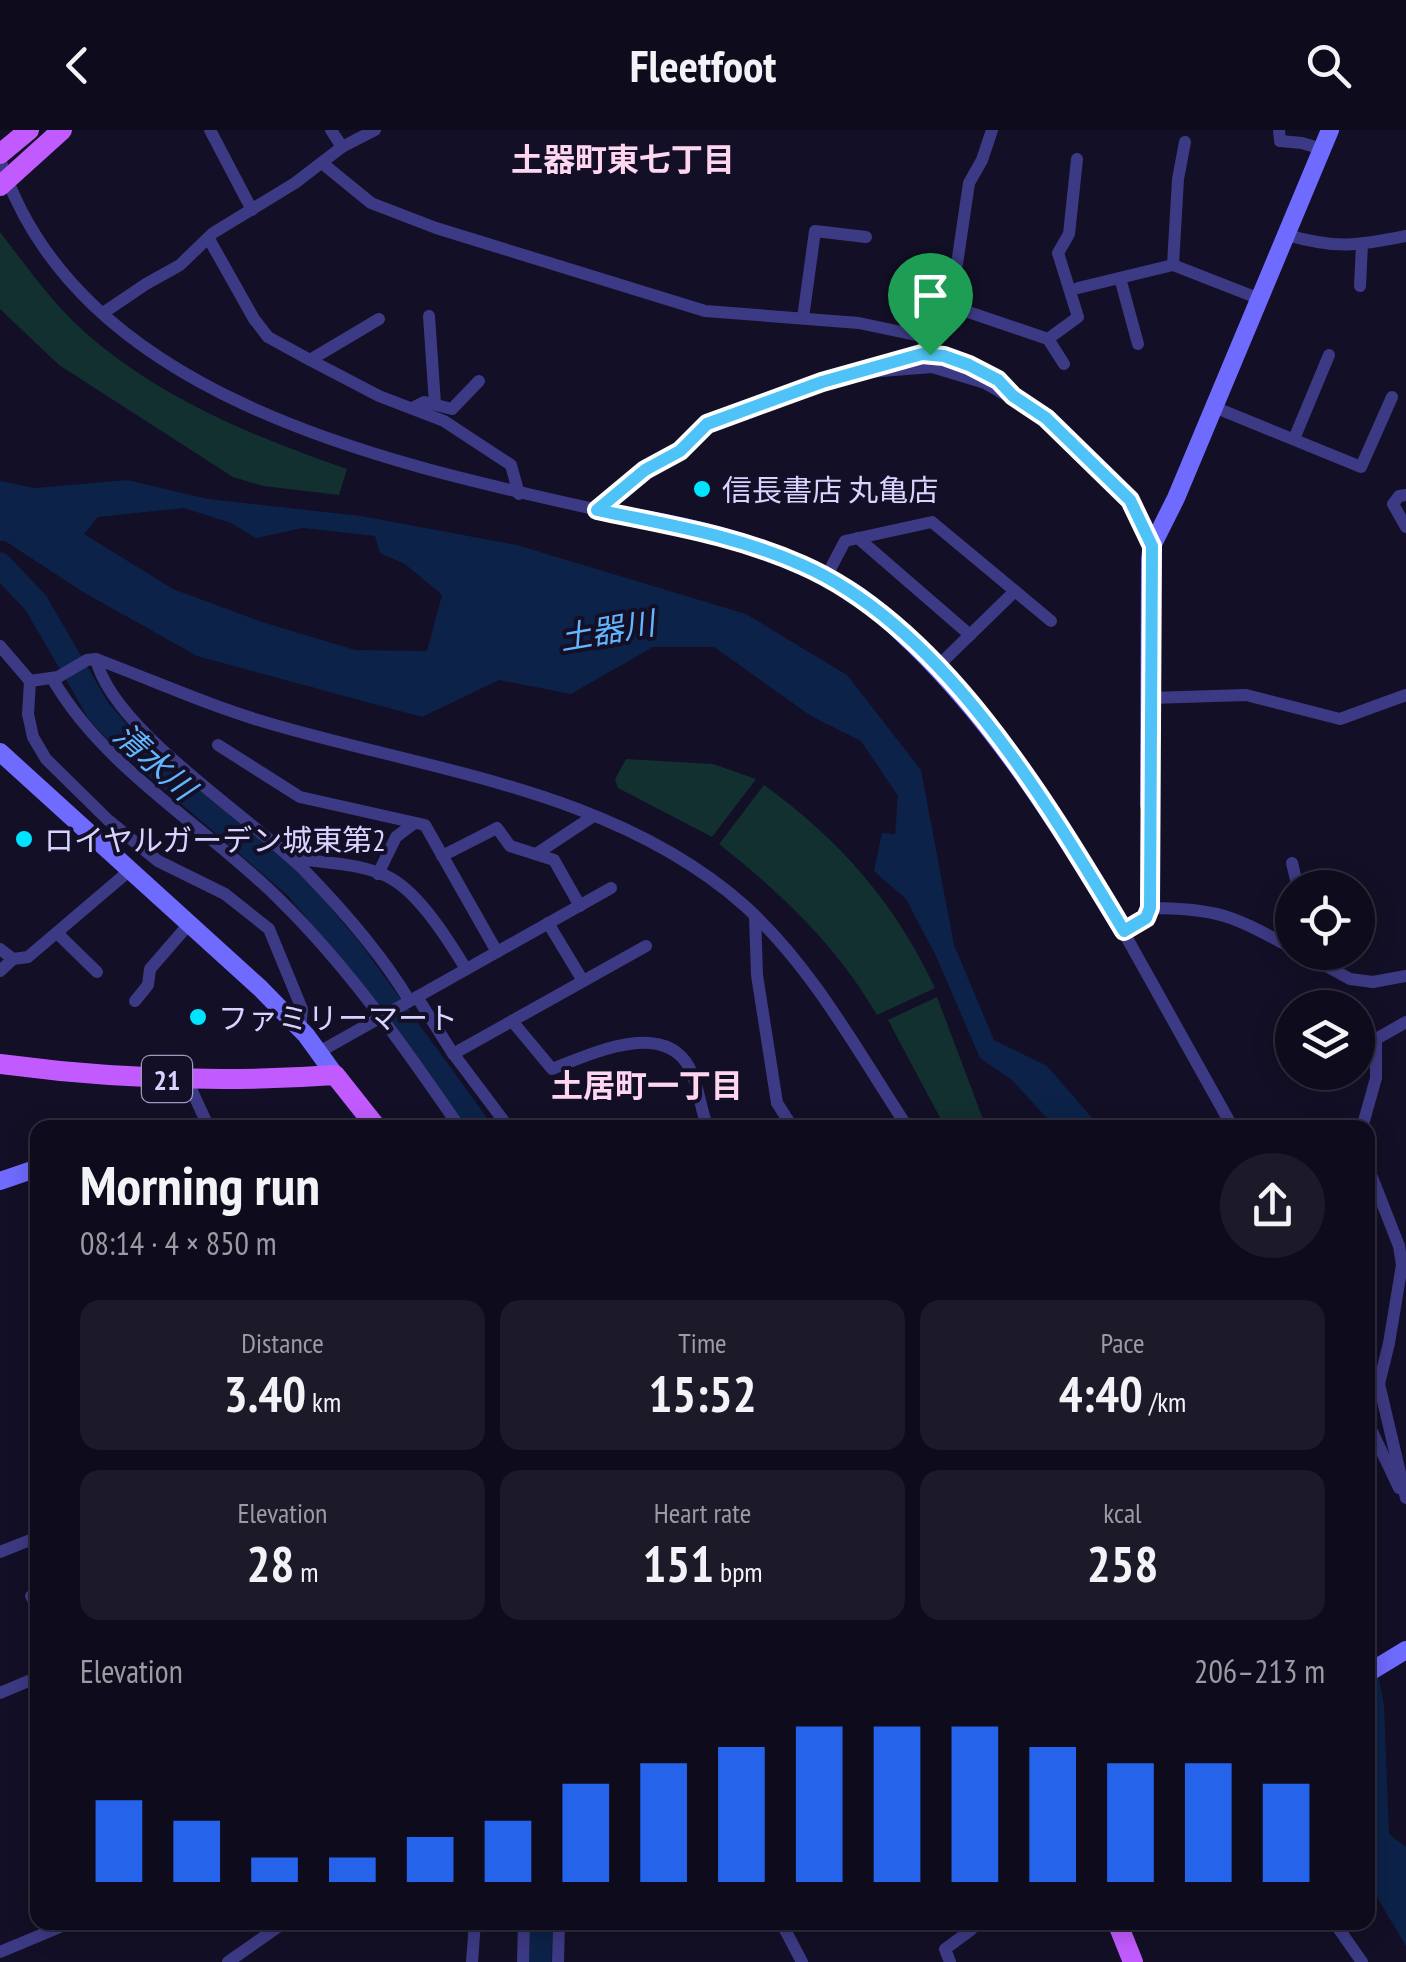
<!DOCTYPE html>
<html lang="en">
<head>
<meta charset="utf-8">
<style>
	:root { --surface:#0e0b1c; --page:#1c1929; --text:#f1f3f6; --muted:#9b9ba3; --line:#2e2b3b; --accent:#2563eb }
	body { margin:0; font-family:"PT Sans Narrow","Noto Sans JP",sans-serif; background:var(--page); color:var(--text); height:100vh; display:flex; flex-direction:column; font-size:38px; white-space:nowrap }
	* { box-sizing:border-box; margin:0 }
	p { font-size:32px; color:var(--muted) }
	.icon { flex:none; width:55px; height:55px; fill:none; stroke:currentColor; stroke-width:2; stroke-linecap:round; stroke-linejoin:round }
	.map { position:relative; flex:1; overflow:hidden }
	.details { position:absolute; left:30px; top:990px; width:1345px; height:810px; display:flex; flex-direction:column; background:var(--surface); border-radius:20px; box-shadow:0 5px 25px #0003,0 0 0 2px var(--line) }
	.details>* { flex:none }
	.fabs { position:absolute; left:1275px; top:740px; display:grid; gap:20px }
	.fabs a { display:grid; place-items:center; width:100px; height:100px; border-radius:50%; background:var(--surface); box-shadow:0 5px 25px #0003,0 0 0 2px var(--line); font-size:50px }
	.pin { position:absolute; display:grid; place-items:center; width:85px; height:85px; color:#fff; margin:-102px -42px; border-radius:50% 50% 50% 0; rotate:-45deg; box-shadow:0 0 10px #0007 }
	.pin .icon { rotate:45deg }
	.round { display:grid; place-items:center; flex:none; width:105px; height:105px; border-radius:52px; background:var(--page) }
	.summary { display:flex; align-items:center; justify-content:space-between; height:170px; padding:0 50px }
	h1 { font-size:55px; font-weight:600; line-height:75px }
	.figures { display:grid; grid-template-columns:repeat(3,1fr); gap:15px; height:170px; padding:10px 50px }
	.figures div { display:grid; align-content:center; border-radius:20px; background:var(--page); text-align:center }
	.figures b { font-size:50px; font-weight:600 }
	.figures small { font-size:28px; font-weight:400 }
	.figures p { font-size:28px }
	.chart { height:280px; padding:20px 50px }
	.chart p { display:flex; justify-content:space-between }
	.chart svg { width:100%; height:180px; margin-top:10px; stroke:var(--accent); stroke-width:6 }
	header { display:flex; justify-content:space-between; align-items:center; height:130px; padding:0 50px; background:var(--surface); font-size:45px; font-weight:600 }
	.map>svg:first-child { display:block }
	.green { fill:#12302f }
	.water { fill:#0c2248; fill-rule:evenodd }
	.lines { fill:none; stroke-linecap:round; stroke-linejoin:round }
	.river { stroke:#0c2248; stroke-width:25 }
	.street { stroke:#3d3a85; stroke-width:12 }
	.secondary { stroke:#6f6bff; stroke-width:18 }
	.primary { stroke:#c25bff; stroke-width:20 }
	.route-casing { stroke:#fff; stroke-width:20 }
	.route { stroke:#4fc3f7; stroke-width:12 }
	.poi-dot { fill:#00e5ff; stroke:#130f26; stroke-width:4 }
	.labels { text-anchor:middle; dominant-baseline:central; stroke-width:8; stroke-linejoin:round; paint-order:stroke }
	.shield { fill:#130f26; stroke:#9e99be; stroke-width:2.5 }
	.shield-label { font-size:28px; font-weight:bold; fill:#d9d4ff }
	.poi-label { font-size:30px; fill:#d9d4ff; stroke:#130f26; text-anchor:start }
	.neighbourhood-label { font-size:32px; font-weight:bold; fill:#ffd6f0; stroke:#130f26 }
	.water-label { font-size:32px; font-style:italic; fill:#62b6ff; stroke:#130f26 }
</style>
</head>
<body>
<header><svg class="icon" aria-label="back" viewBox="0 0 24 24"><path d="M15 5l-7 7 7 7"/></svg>Fleetfoot<svg class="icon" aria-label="search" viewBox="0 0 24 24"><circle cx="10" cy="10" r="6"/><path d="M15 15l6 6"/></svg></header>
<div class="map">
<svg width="1406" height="1832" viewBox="0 0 1406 1832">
	<rect width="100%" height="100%" fill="#130f26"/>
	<g class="green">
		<path d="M0,102c23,30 46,62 73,89 74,72 178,115 274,148l-8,26 -76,-9 -30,-9 -174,-112 -59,-56z"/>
		<path d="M626,629l87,5 43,15 -44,58 -94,-49 -3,-9z"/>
		<path d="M764,655c75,54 132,119 171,203l-58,27c-41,-70 -95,-121 -158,-171z"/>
		<path d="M937,867l49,130h-41l-57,-107z"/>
	</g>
	<g class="water">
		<path d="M127,350l81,19 153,17 156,29 229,69 101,61 74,95 33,175 40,95 53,26 53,61h-45l-43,-47 -32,-22 -44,-102 -30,-57 -32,-28 8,-38 13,1 3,-38 -37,-55 -50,-25 -97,-69h-61l-82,47 -72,-14 -77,37 -225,-61 -114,-64 -78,-51h-5v-60l35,7zM184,378l47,15 25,15 47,-10 72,8 5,17 25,11 37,31 -15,56 -72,-1 -93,-28 -89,-33 -89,-55 14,-17z"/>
		<path d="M1368,1489l16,86 5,129 17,13v99l-38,-64z"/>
	</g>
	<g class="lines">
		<g class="river">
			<path d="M0,435l36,38 62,107 20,23 179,154 55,66 127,175"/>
			<path d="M539,1832l1,-40"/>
		</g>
		<g class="street">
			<path d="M210,0l42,80"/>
			<path d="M331,0l11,17"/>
			<path d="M1279,0l1,11 22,2 20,6"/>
			<path d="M0,29c79,245 402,307 621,356"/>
			<path d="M322,33l49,40 65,25 269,83 154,12 71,15"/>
			<path d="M1287,105c49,14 70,11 119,1"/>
			<path d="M209,109l45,80 14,18 42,23 69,-41"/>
			<path d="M1173,135l5,-86 7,-37"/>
			<path d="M1120,148l18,66"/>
			<path d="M1360,156l2,-42"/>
			<path d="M1078,158l95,-23 87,34"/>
			<path d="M942,173l106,36 16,25"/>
			<path d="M103,183l43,-29 34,-19 33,-32 82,-50 47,-36 33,-17"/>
			<path d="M429,186l6,88"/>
			<path d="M803,188l12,-87 51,6"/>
			<path d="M1048,209l30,-22 -20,-64 11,-19 8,-75"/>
			<path d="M930,225v-17l27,-74 12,-81 13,-23 10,-30"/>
			<path d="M310,230l69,36 65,25 67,44 8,29"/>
			<path d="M882,234c44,-15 80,-7 118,18"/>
			<path d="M1214,277l147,60 31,-70"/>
			<path d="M412,278l12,-6 28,7 27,-28"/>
			<path d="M1294,309l35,-84"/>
			<path d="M1406,365l-7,1 -6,8 13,23"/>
			<path d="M597,380l48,-40 35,-19 27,-27 31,-14 118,-37 76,-6 53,16 61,35 84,82 22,46"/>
			<path d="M858,408l112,97"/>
			<path d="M826,447l19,-36 87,-19 119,99"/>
			<path d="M0,516l30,35 28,-4 29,-17 9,-1c59,22 118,49 179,66 159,46 343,67 471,182 67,61 112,145 162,221"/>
			<path d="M96,529c16,70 154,158 207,210 39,40 77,83 106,131"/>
			<path d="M937,537l78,-76"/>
			<path d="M52,548c52,91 155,149 228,222 68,67 126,149 180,228"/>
			<path d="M30,551l-2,33 5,23 13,22 62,61 50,41 67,33 44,35 33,80 -2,21"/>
			<path d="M1150,568l96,-3 94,24 66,-24"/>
			<path d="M218,615l82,52 125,28 72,127"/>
			<path d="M1149,675v103l-3,10 -23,13 110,197"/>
			<path d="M536,724l56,-37"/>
			<path d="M442,726l55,-28 13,18 44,14 26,46"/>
			<path d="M292,728c31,5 72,5 100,21 29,17 57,62 74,90"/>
			<path d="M1292,733l6,25"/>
			<path d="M378,744l18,-37 17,-13"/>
			<path d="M1149,778c69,0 84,8 143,40"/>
			<path d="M755,786l2,59 20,128 16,25"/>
			<path d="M548,793l35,58"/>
			<path d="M57,803l40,39"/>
			<path d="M0,819l13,10"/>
			<path d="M1301,822l49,27 23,3 33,-6"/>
			<path d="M0,841l13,-12 15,-2 101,-86"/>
			<path d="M417,867l35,55 57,76"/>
			<path d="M135,871l13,-16 2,-16 39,-45"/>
			<path d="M512,891l40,48c37,-14 110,-50 137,-2 10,18 11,42 19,61"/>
			<path d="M319,922l292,-164"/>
			<path d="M453,924l193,-108"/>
			<path d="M187,950l22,48"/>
			<path d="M1362,998l14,-50v-39l30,-17"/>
			<path d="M1368,1037l31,79 3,19 -13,78 -10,41 27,114"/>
			<path d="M1368,1293l31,65"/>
			<path d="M0,1422l38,-15"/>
			<path d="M31,1466l7,13"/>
			<path d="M0,1563l38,-16"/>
			<path d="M781,1792l21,40"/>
			<path d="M1334,1792l28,40"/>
			<path d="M0,1822l72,-30"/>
			<path d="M228,1832l57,-40"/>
			<path d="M472,1832l3,-40"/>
			<path d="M523,1832l1,-40"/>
			<path d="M558,1832l1,-40"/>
			<path d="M950,1832l-5,-13 26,-19 -3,-8"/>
		</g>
		<g class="secondary">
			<path d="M621,385c80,13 159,32 229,75 24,15 43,35 63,54 86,84 149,185 210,287"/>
			<path d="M0,622l260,236 46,47 29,40"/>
			<path d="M1149,675l1,-246 2,-13 24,-48 154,-368"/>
			<path d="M0,1051l38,-13"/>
			<path d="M1368,1543l38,-23"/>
		</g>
		<g class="primary">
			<path d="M0,24l29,-24"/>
			<path d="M0,56l62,-56"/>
			<path d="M0,934c111,15 223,19 335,11l42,53"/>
			<path d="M1117,1792l16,40"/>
		</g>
	</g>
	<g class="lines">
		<defs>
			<path id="route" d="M922,224l22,2 25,9 29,15 15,16 33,22 84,82 22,46 -2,362 -4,10 -22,13c-77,-128 -181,-304 -322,-366 -67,-30 -135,-40 -205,-55l48,-40 35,-19 27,-27 115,-42z"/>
		</defs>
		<use href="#route" class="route-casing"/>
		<use href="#route" class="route"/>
	</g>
	<g class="poi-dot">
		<circle cx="702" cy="359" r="10"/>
		<circle cx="24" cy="709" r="10"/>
		<circle cx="198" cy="887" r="10"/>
	</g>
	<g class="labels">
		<rect class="shield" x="142" y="926" width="50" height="46" rx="8"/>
		<g class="shield-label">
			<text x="167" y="949">21</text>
		</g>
		<g class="poi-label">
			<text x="722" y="359">信長書店 丸亀店</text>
			<text x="44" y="709">ロイヤルガーデン城東第2</text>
			<text x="218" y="887">ファミリーマート</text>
		</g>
		<g class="neighbourhood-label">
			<text x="623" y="29">土器町東七丁目</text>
			<text x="647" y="955">土居町一丁目</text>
		</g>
		<g class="water-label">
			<text transform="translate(607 500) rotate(-10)">土器川</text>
			<text transform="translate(155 631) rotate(42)">清水川</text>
		</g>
	</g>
</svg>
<div class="fabs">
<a><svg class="icon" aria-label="locate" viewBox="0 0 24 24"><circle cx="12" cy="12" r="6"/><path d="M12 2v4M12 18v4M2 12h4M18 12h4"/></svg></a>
<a><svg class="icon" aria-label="layers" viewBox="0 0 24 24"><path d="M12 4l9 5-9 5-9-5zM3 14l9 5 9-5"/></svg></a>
</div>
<div class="pin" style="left:930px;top:225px;background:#1e9e55"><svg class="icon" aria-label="arrive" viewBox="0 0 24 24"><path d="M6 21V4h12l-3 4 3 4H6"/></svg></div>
<section class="details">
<div class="summary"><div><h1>Morning run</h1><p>08:14 · 4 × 850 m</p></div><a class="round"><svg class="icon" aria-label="share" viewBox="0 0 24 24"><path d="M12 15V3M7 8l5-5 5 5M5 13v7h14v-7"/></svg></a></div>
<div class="figures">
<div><p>Distance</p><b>3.40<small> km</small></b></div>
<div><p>Time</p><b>15:52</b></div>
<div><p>Pace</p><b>4:40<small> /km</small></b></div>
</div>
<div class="figures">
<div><p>Elevation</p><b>28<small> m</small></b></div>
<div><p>Heart rate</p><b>151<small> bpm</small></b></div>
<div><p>kcal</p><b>258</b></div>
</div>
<div class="chart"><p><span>Elevation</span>206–213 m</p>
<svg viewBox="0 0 160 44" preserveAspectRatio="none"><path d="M5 44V24M15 44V29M25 44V38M35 44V38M45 44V33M55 44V29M65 44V20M75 44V15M85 44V11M95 44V6M105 44V6M115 44V6M125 44V11M135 44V15M145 44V15M155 44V20"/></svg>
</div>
</section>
</div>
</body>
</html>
